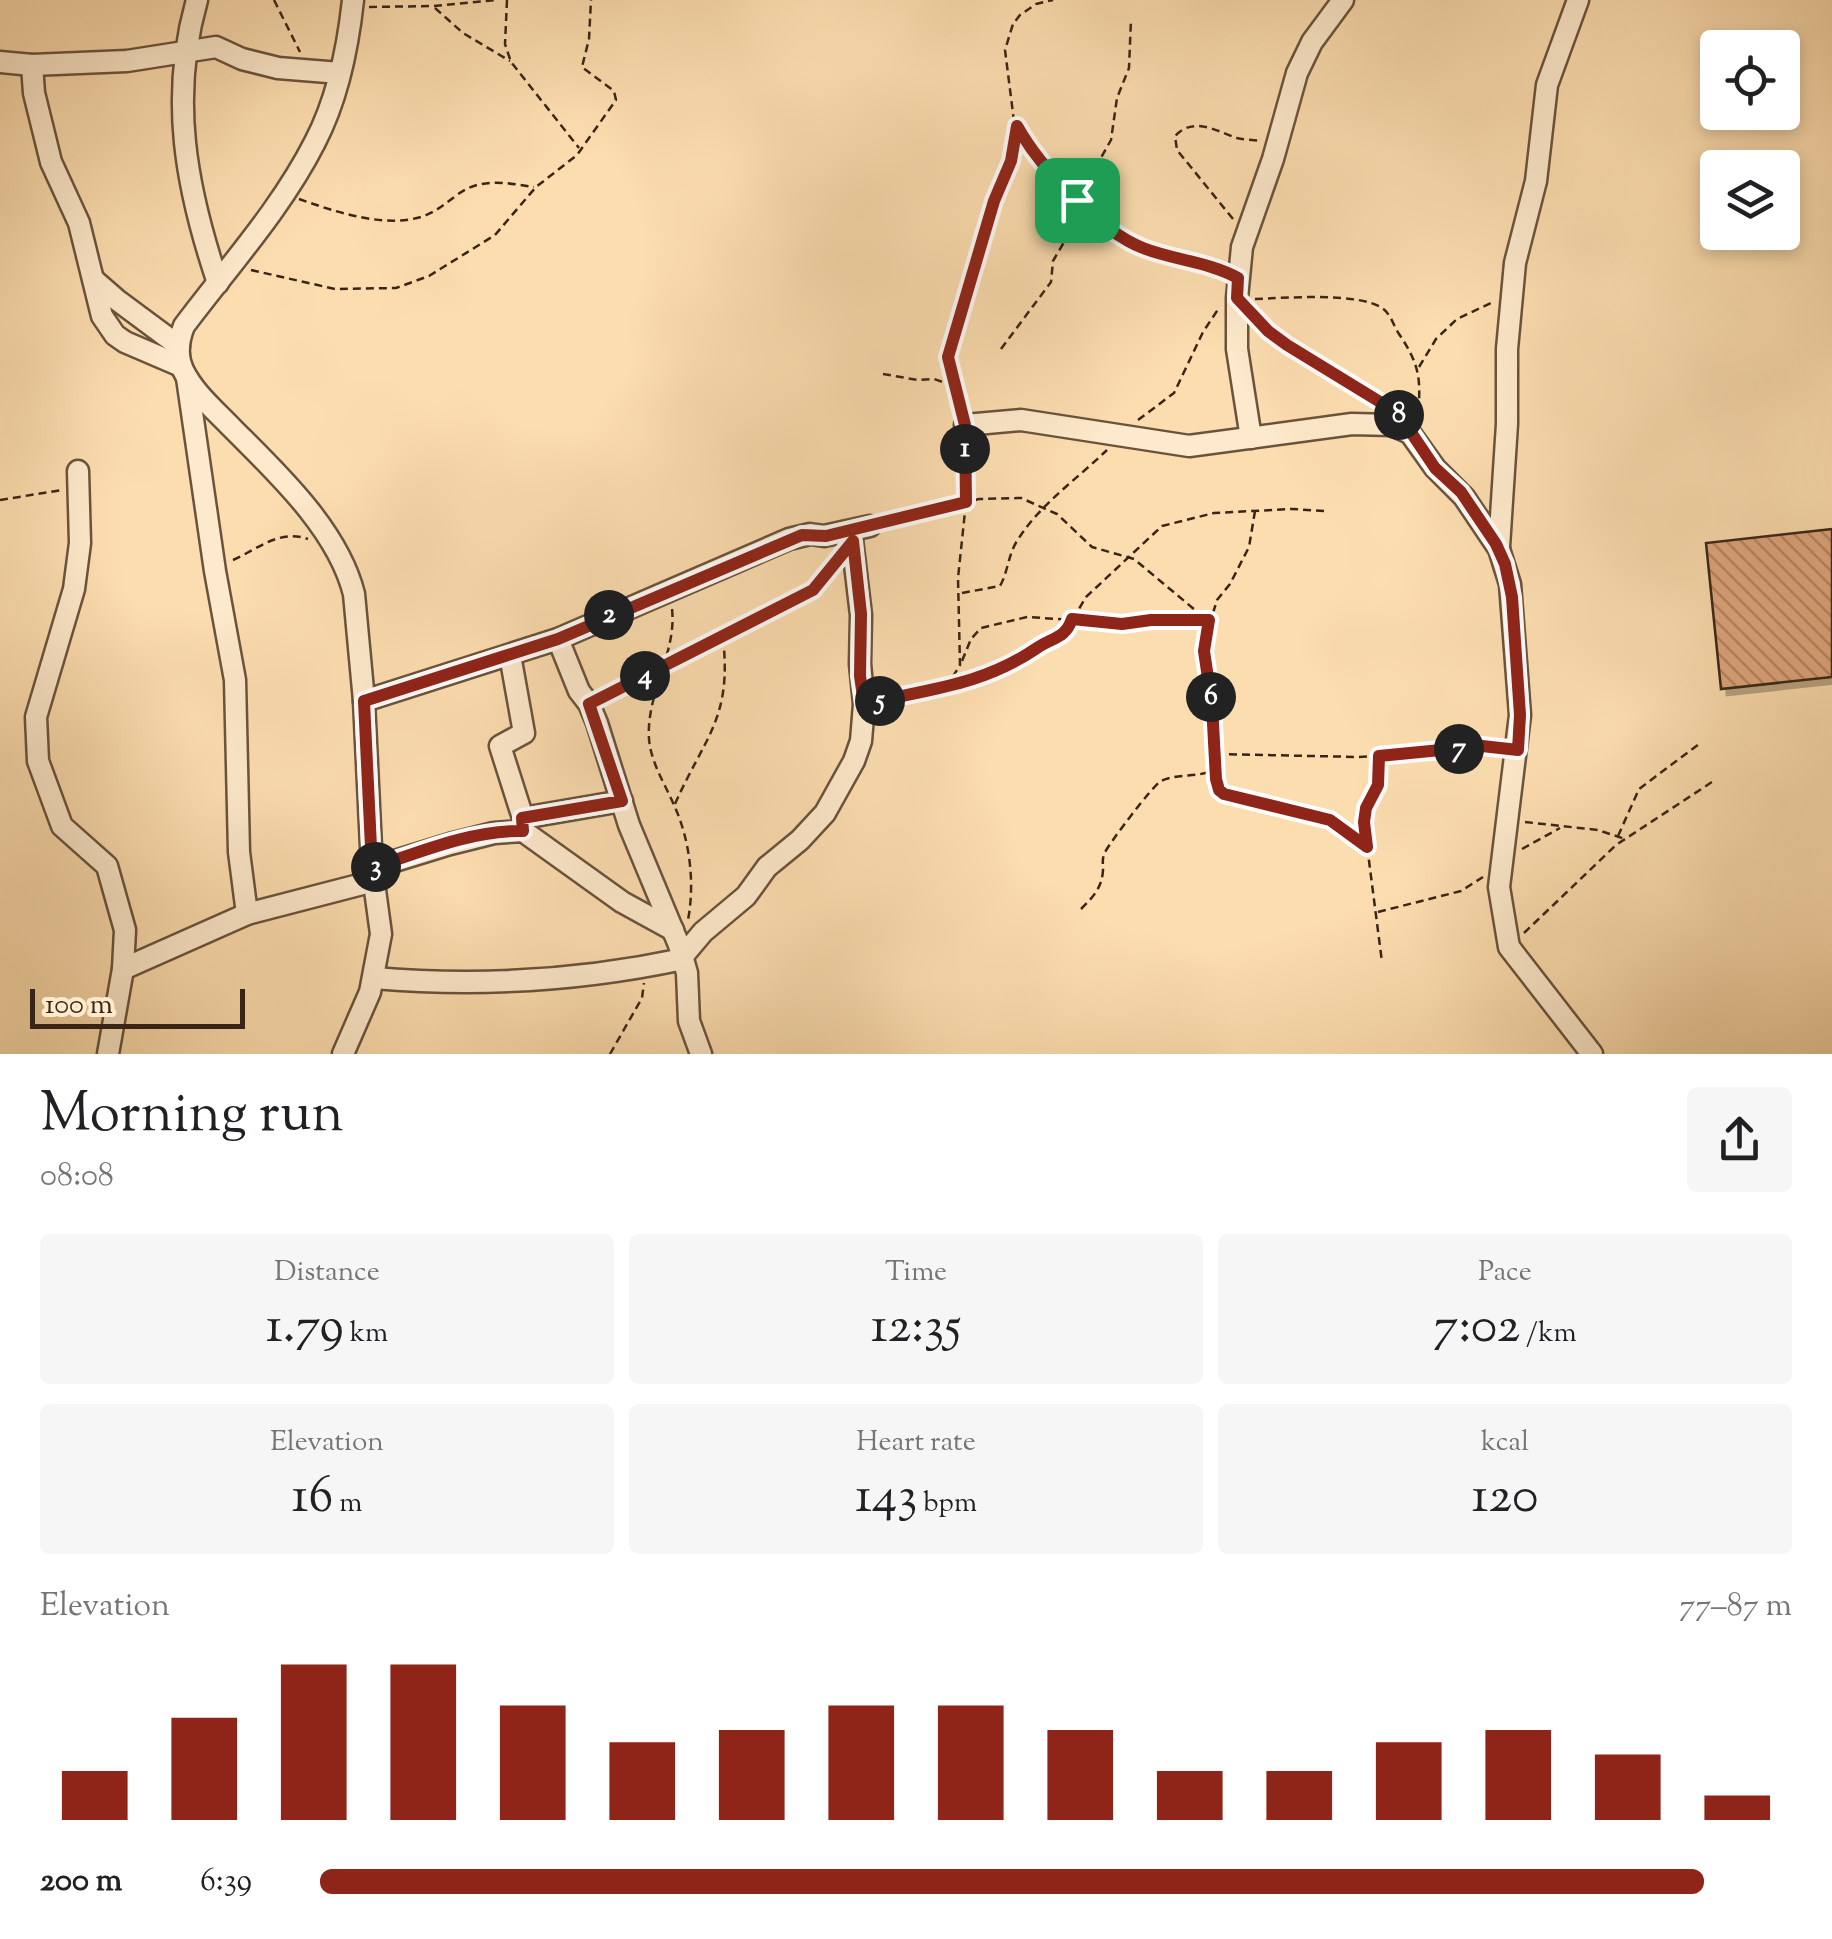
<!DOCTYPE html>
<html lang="en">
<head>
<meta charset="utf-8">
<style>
	:root { --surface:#fff; --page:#f6f6f6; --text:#202124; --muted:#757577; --accent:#8f2418 }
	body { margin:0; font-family:"Sorts Mill Goudy",serif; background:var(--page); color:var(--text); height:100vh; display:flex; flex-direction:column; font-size:38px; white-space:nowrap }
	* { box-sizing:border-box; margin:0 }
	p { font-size:32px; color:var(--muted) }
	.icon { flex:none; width:55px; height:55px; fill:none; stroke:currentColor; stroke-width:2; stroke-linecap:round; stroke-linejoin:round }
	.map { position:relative; height:1054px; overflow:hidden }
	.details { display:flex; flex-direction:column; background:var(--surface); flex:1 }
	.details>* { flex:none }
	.controls { position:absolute; left:1700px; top:30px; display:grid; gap:20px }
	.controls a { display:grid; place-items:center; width:100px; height:100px; border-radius:10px; background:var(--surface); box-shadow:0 5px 15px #0003; font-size:50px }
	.scale { position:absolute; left:30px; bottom:25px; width:215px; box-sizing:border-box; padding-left:10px; border:5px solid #392517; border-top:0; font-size:28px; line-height:35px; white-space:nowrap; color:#392517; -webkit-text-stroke:8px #fde9cb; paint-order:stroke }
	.pin { position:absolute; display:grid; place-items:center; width:85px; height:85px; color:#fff; margin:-42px; border-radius:20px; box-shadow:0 5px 15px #0006 }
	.km { position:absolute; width:50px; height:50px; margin:-25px; border-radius:50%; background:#222; color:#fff; font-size:28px; line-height:50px; text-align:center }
	.round { display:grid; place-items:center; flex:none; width:105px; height:105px; border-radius:10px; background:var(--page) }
	.headline { display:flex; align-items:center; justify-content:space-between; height:170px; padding:0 40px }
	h1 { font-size:55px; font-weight:600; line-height:75px }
	.metrics { display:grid; grid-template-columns:repeat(3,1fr); gap:15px; height:170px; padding:10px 40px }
	.metrics div { display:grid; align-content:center; border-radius:10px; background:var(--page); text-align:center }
	.metrics b { font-size:50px; font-weight:600 }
	.metrics small { font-size:28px; font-weight:400 }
	.metrics p { font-size:28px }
	.chart { height:280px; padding:20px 40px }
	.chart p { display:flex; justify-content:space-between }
	.chart svg { width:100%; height:180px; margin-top:10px; stroke:var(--accent); stroke-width:6 }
	ul { padding:0 40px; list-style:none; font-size:32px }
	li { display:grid; grid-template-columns:160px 120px 1fr; align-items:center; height:75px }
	li i { height:25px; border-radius:12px; background:var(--accent) }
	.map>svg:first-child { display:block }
	.building { fill:url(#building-back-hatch); stroke:#392517; stroke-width:2.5; filter:url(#shadow) }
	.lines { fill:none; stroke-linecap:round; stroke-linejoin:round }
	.minor-casing { stroke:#6a533d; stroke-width:25 }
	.path { stroke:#392517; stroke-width:2.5; stroke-dasharray:8 5; stroke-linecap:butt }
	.minor { stroke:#fde9cb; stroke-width:20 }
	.route-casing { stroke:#fff; stroke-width:20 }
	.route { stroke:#8f2418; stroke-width:12 }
</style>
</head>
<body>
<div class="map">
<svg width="1832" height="1054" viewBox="0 0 1832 1054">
	<defs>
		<pattern id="building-back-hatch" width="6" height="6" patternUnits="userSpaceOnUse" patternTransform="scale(2.5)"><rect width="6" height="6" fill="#e0a57c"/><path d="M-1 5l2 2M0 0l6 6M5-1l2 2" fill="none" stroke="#b78665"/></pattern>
		<filter id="shadow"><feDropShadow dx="6" dy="6" stdDeviation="0" flood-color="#0004"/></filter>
	</defs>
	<rect width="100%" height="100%" fill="#fcddaf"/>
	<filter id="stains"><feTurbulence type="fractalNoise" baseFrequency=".002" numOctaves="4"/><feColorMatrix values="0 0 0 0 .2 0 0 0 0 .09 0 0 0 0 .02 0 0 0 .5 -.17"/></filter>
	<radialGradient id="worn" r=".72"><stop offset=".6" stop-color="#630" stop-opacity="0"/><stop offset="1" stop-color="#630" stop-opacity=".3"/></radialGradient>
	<path class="building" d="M1832,529v148l-111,12 -15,-146z"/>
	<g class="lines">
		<defs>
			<g id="minor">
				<path d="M197,0c-28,98 -11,188 21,283"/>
				<path d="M0,62l32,3 95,-4 89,-14 26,12 36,9 62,5"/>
				<path d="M32,65l2,28 17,69 28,61 23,93 13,19 10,7 56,24"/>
				<path d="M94,280l23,20 62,46"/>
				<path d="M187,378l28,193 20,109 4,172 8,62"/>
				<path d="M965,425l56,-5 168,26 163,-22 40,1 18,8 25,35 29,29 35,52 11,35 10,131 -21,172 10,60 83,107"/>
				<path d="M1251,438l-14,-89v-51l5,-51 31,-88 24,-86 15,-31 31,-42"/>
				<path d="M78,471l2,72 -6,46 -38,128 2,44 24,65 45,40 18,64 -2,39 -15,85"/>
				<path d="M1499,547l8,-123v-75l8,-86 21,-82 11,-96 31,-85"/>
				<path d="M558,639l21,52 10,13 8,19 32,102 50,120 8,28 2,48 12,33"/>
				<path d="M510,655l14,78 -24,13 23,72v13"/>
				<path d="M364,701l194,-62 231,-100 21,-5 14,2 46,-10"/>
				<path d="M523,818l99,-17"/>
				<path d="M372,868l78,-24 44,-11 29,-2 99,71 51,28"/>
				<path d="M682,957l21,-25 43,-36 21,-29 33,-27 25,-27 29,-52 7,-20 3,-37 -4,-40 1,-49 -10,-84"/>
				<path d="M123,969l124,-55 127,-33"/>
				<path d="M374,978c105,9 206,3 309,-19"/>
				<path d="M343,1054l27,-62 11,-58 -9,-66 -8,-167 -10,-107c-16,-64 -76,-120 -121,-165 -17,-18 -39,-36 -50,-59 -7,-15 -5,-29 1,-44 45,-60 97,-117 131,-184 22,-42 33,-95 38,-142"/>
			</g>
		</defs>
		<use href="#minor" class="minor-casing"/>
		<g class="path">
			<path d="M274,0l26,52"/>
			<path d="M507,0l-2,44 6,18 68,86"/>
			<path d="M369,7l64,-1 64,-6"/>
			<path d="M435,8l28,25 47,28"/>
			<path d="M1018,128c25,43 74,95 120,118 25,13 56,15 83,24"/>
			<path d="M299,199c37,13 87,30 125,17 13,-5 22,-13 33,-21 23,-18 50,-12 77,-8"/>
			<path d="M1233,219l-56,-69 -2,-14c19,-20 41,-5 62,2 8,2 17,2 25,3"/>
			<path d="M251,270l84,19 61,-1 33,-12 66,-41 41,-48 41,-32 39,-55 -2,-9 -32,-24 7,-28 2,-39"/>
			<path d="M1255,299c30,-1 103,-7 127,9 9,6 11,17 17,26 21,31 22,45 19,82"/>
			<path d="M1253,316l34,29 100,61"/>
			<path d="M1001,349l50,-67 2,-21 17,-29 7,-32 34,-60 6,-42 12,-30 2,-49"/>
			<path d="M1419,367l17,-28 21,-20 36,-17"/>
			<path d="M883,374l35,6 16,-1 20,7"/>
			<path d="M961,409l-13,-52 68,-220 -11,-87 8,-26 7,-9 16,-11 17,-4"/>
			<path d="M1138,420l36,-27 29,-61 16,-24"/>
			<path d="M0,500l62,-10"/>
			<path d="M1255,511l-6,36 -19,37 -13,16 -12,39 12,148c17,18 84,21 111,33 15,6 27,18 39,27"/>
			<path d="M887,522l92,-23 42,-1 36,16 35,33 42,12 73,61"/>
			<path d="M233,560c25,-11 46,-31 75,-21"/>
			<path d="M962,593l38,-7c8,-14 8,-31 17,-45 22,-36 60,-62 90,-91"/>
			<path d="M672,609c5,44 -26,84 -23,130 2,24 16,45 25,66 16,35 21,78 14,115"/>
			<path d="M962,661l9,-22 10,-11 46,-11 95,6 29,-3h56"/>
			<path d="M950,686l68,-25 45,-25 23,-39 76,-71 52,-13 78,-4 33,2"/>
			<path d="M603,697l210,-107 23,-28"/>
			<path d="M882,700l64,-12 14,-23 -2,-87 8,-76 -1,-61"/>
			<path d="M1216,754l143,3 138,-10"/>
			<path d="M1379,758c0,29 -11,38 -15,64l18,140"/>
			<path d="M675,804c30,-68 57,-85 48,-166"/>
			<path d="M1525,822l73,8 27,9"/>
			<path d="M1618,836l21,-47 60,-45"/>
			<path d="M1522,849l38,-21"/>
			<path d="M1081,909c12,-12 21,-21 22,-39 0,-7 -1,-9 1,-16 3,-8 50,-70 57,-73 18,-8 36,-3 53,-11"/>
			<path d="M1378,912l83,-21 22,-14"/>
			<path d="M1524,933l92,-88 96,-63"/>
			<path d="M610,1054l32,-56 2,-15"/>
		</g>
		<use href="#minor" class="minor"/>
	</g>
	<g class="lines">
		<defs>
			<path id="route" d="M1017,126c23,41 82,105 126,122 31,12 66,14 95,30l-1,20 31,33 19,14 111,68 37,55 26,24 35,52 9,20 7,33 8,118 -2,35 -36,-4 -103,10 -1,29 -12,23 -2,14 3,25 -37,-27 -106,-26 -5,-4 -3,-11 -4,-74 -8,-54 5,-31h-58l-29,4 -50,-5c-7,20 -19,18 -35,29 -56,38 -109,41 -173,56l-4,-28 1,-62 -8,-73 -40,49 -224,114 33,97 -100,17 1,13c-51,-1 -103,21 -151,37l-8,-167 194,-62 244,-104 24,1 140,-34 -1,-77 -17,-68 46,-156 17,-40z"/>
		</defs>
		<use href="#route" class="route-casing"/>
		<use href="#route" class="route"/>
	</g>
	<rect width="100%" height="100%" filter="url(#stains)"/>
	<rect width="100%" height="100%" fill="url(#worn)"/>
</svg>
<div class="controls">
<a><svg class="icon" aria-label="locate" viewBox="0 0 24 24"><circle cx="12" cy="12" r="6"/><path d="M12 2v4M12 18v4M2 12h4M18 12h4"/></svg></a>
<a><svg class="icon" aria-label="layers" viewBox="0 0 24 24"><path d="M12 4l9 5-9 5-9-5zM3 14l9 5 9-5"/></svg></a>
</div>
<div class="scale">100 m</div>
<div class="pin" style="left:1077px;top:200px;background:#1e9e55"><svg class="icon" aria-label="arrive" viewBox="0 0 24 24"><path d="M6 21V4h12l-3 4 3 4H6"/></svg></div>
<b class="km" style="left:965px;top:449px">1</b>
<b class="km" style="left:609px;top:615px">2</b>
<b class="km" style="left:376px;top:867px">3</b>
<b class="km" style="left:645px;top:676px">4</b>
<b class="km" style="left:880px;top:701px">5</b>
<b class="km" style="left:1211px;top:697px">6</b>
<b class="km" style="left:1459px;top:749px">7</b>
<b class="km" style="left:1399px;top:415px">8</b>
</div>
<section class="details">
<div class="headline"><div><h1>Morning run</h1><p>08:08</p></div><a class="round"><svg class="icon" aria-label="share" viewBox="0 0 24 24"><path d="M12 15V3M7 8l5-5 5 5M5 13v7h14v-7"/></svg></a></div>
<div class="metrics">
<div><p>Distance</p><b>1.79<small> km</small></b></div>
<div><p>Time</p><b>12:35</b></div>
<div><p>Pace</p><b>7:02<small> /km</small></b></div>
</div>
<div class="metrics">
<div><p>Elevation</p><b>16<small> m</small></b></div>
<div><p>Heart rate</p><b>143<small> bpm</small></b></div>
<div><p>kcal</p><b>120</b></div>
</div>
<div class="chart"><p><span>Elevation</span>77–87 m</p>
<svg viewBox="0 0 160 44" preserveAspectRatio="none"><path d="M5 44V32M15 44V19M25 44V6M35 44V6M45 44V16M55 44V25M65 44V22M75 44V16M85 44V16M95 44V22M105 44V32M115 44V32M125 44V25M135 44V22M145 44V28M155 44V38"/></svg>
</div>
<ul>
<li><b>200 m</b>6:39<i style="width:94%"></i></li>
</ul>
</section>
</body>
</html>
